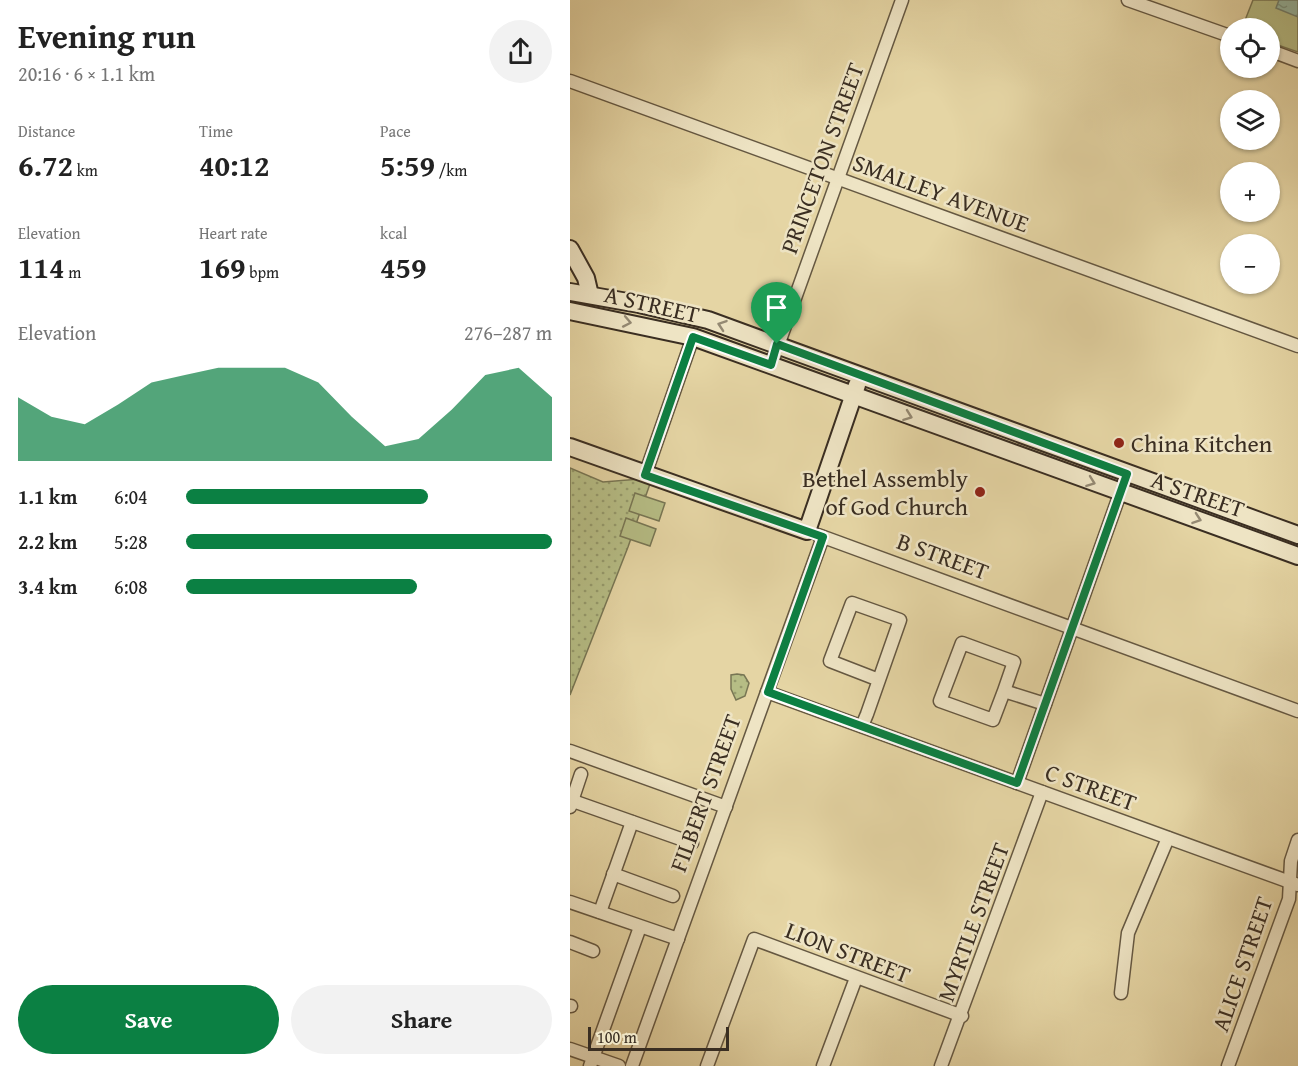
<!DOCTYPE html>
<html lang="en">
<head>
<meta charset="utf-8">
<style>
	:root { --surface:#fff; --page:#f2f2f2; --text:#222; --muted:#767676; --accent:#0b8043 }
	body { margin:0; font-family:"Gentium Book Plus",serif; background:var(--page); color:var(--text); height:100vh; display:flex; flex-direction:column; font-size:22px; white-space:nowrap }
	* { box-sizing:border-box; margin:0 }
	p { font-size:20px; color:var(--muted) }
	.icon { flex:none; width:33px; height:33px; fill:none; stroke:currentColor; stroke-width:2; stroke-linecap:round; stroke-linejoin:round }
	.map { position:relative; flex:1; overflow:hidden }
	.drawer { display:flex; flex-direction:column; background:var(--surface); width:570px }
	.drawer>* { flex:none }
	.fabs { position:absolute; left:650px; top:18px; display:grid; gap:12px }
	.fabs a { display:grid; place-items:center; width:60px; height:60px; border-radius:50%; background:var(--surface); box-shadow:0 2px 4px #0004; font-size:30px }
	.scale { position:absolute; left:18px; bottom:15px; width:141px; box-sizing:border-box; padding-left:6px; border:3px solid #3a2e22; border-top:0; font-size:16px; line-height:21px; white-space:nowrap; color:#3a2e22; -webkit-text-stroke:4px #eee4c4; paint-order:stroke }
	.pin { position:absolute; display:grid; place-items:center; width:51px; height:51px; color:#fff; margin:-62px -26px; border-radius:50% 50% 50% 0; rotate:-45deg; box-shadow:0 0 6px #0007 }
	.pin .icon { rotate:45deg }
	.round { display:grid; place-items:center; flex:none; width:63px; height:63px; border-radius:32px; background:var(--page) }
	.headline { display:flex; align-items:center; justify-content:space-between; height:102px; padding:0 18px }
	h1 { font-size:33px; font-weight:600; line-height:45px }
	.stats { display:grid; grid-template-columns:repeat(3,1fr); gap:9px; height:102px; padding:6px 18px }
	.stats div { display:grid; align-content:center }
	.stats b { font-size:30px; font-weight:600 }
	.stats small { font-size:16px; font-weight:400 }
	.stats p { font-size:16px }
	.chart { height:168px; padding:12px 18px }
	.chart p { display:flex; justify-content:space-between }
	.chart svg { width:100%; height:108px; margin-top:6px; fill:var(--accent); opacity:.7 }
	.action { display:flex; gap:12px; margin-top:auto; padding:12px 18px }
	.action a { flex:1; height:69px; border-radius:36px; background:var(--accent); color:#fff; font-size:24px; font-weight:600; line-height:69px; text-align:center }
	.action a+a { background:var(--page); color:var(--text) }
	ul { padding:0 18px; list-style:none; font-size:20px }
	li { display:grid; grid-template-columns:96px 72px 1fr; align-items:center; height:45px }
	li i { height:15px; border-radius:8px; background:var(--accent) }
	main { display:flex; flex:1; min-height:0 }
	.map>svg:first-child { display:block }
	.park { fill:url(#park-dots); stroke:#787654; stroke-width:1.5 }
	.garden { fill:#b6bd85; stroke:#787654; stroke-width:1.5 }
	.water { fill:url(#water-ripples); stroke:#718170; stroke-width:1.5 }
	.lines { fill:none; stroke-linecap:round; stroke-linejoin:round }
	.street-casing { stroke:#655842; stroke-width:15 }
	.secondary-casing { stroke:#3a2e22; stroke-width:20 }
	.street { stroke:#eee4c4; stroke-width:12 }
	.secondary { stroke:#eee4c4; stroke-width:16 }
	.oneway { stroke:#948973 }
	.route-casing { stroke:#fff; stroke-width:12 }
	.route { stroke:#0b8043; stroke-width:8 }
	.poi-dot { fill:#8f2418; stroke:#eee4c4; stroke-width:2 }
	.labels { text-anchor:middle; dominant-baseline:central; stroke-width:5; stroke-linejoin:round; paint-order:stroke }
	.street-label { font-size:24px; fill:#3a2e22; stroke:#eee4c4 }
	.poi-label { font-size:24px; fill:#3a2e22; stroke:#eee4c4; text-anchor:start }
</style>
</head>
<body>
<main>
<section class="drawer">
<div class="headline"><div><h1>Evening run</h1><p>20:16 · 6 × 1.1 km</p></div><a class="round"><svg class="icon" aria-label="share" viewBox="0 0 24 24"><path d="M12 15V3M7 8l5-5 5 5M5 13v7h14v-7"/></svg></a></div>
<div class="stats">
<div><p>Distance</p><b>6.72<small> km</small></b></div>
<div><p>Time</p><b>40:12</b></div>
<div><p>Pace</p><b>5:59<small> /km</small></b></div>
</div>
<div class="stats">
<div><p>Elevation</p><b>114<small> m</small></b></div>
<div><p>Heart rate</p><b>169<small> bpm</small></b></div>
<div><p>kcal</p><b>459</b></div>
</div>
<div class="chart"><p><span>Elevation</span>276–287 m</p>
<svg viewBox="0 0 160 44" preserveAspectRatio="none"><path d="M0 44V18L10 26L20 29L30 21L40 12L50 9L60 6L70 6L80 6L90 12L100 26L110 38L120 35L130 23L140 9L150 6L160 18V44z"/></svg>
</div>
<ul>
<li><b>1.1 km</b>6:04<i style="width:66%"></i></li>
<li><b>2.2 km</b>5:28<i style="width:100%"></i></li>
<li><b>3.4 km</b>6:08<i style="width:63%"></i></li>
</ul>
<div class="action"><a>Save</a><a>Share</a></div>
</section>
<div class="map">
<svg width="728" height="1066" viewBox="0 0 728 1066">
	<defs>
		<pattern id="park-dots" width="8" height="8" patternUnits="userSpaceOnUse" patternTransform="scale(1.5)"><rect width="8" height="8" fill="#b6bd85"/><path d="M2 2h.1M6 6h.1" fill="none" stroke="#959a6c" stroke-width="1.8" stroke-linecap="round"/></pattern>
		<pattern id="water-ripples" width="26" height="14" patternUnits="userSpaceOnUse" patternTransform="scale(1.5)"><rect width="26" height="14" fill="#96b9a4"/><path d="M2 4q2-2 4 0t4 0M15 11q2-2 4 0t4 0" fill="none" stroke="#7b9785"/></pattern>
	</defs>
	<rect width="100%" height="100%" fill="#e5d5a4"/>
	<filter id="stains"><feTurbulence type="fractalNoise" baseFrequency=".00333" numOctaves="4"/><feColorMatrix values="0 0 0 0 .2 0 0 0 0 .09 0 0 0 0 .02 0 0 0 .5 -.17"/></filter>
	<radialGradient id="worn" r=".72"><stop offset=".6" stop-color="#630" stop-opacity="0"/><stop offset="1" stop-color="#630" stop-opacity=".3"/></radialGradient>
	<g class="park">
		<path d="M0,468l33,14 49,-4 -24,69 -58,148z"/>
		<path d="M167,674l7,1 5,8 -4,13 -9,4 -5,-11v-14z"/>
	</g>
	<g class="garden">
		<path d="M683,0h45v52l-29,-10v-14h-27z"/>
		<path d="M65,493l30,10 -6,18 -30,-10z"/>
		<path d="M56,518l30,11 -6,17 -30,-10z"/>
	</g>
	<path class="water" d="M709,0h19v17l-22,-9z"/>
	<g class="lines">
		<defs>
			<g id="street">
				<path d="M558,0l102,36"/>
				<path d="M699,50l29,11"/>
				<path d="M0,81l728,265"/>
				<path d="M201,365l131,-365"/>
				<path d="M75,475l48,-138"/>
				<path d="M248,535l480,176"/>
				<path d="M434,691l-11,29 -53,-19 22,-58 52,19 -10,29 41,13"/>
				<path d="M197,692l531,193"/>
				<path d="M292,726l5,-12 33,-94 -48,-17 -22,58 49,19"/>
				<path d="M0,751l156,56"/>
				<path d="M447,783l110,-309"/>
				<path d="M3,801l119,42"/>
				<path d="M0,807l11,-33"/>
				<path d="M43,874l60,22"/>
				<path d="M0,902l108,37"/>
				<path d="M30,912l32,-90"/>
				<path d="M0,942l23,9"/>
				<path d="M551,993l7,-60 40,-95"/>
				<path d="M0,1006h1"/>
				<path d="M0,1049l49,17"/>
				<path d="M20,1066l50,-139"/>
				<path d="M62,1066l191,-529"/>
				<path d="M137,1066l47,-127 208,77"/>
				<path d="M253,1066l33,-88"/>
				<path d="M371,1066l101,-274"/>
				<path d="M658,1066l61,-167 2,-38 7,-21"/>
			</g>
			<g id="secondary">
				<path d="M0,249l16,29 4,17"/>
				<path d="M0,292l69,12 69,16 590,215"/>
				<path d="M0,311l123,26 605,219"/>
				<path d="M0,447l237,84 50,-146"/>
			</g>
		</defs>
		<use href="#street" class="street-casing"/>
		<use href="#secondary" class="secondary-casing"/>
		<use href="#street" class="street"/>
		<use href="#secondary" class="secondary"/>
	</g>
	<defs><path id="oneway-chevron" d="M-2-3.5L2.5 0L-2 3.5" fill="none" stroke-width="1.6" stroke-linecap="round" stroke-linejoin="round" transform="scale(1.5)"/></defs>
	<g class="oneway">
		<use href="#oneway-chevron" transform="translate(57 322) rotate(11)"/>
		<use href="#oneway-chevron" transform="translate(152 325) rotate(-161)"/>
		<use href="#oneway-chevron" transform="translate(338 416) rotate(20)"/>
		<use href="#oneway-chevron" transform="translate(521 482) rotate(20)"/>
		<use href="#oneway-chevron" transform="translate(627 519) rotate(19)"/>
	</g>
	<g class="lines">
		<defs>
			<path id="route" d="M123,337l78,28 6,-21 350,130 -110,309 -249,-91 55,-155 -178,-62z"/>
		</defs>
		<use href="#route" class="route-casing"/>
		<use href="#route" class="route"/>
	</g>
	<g class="poi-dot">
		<circle cx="549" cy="443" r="6"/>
		<circle cx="410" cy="492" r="6"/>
	</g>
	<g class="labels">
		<g class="street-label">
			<text transform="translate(252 158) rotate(-70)">PRINCETON STREET</text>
			<text transform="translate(371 193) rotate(20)">SMALLEY AVENUE</text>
			<text transform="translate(82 304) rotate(13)">A STREET</text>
			<text transform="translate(628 494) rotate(19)">A STREET</text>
			<text transform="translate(373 556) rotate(20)">B STREET</text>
			<text transform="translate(521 787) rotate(20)">C STREET</text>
			<text transform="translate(135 793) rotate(-70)">FILBERT STREET</text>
			<text transform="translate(403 922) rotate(-70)">MYRTLE STREET</text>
			<text transform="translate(278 952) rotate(21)">LION STREET</text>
			<text transform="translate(672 964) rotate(-71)">ALICE STREET</text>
		</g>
		<g class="poi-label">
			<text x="561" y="443">China Kitchen</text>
			<text x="398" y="478" text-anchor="end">Bethel Assembly<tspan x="398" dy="28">of God Church</tspan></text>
		</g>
	</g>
	<rect width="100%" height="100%" filter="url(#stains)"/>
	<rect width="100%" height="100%" fill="url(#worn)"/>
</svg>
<div class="fabs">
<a><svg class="icon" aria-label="locate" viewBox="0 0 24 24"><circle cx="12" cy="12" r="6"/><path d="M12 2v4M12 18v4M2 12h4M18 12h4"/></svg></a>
<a><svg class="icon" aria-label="layers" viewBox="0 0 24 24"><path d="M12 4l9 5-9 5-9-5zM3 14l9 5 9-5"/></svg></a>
<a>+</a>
<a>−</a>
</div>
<div class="scale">100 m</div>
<div class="pin" style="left:207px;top:344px;background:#1e9e55"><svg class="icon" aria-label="arrive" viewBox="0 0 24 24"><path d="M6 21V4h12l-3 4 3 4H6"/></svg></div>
</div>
</main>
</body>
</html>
